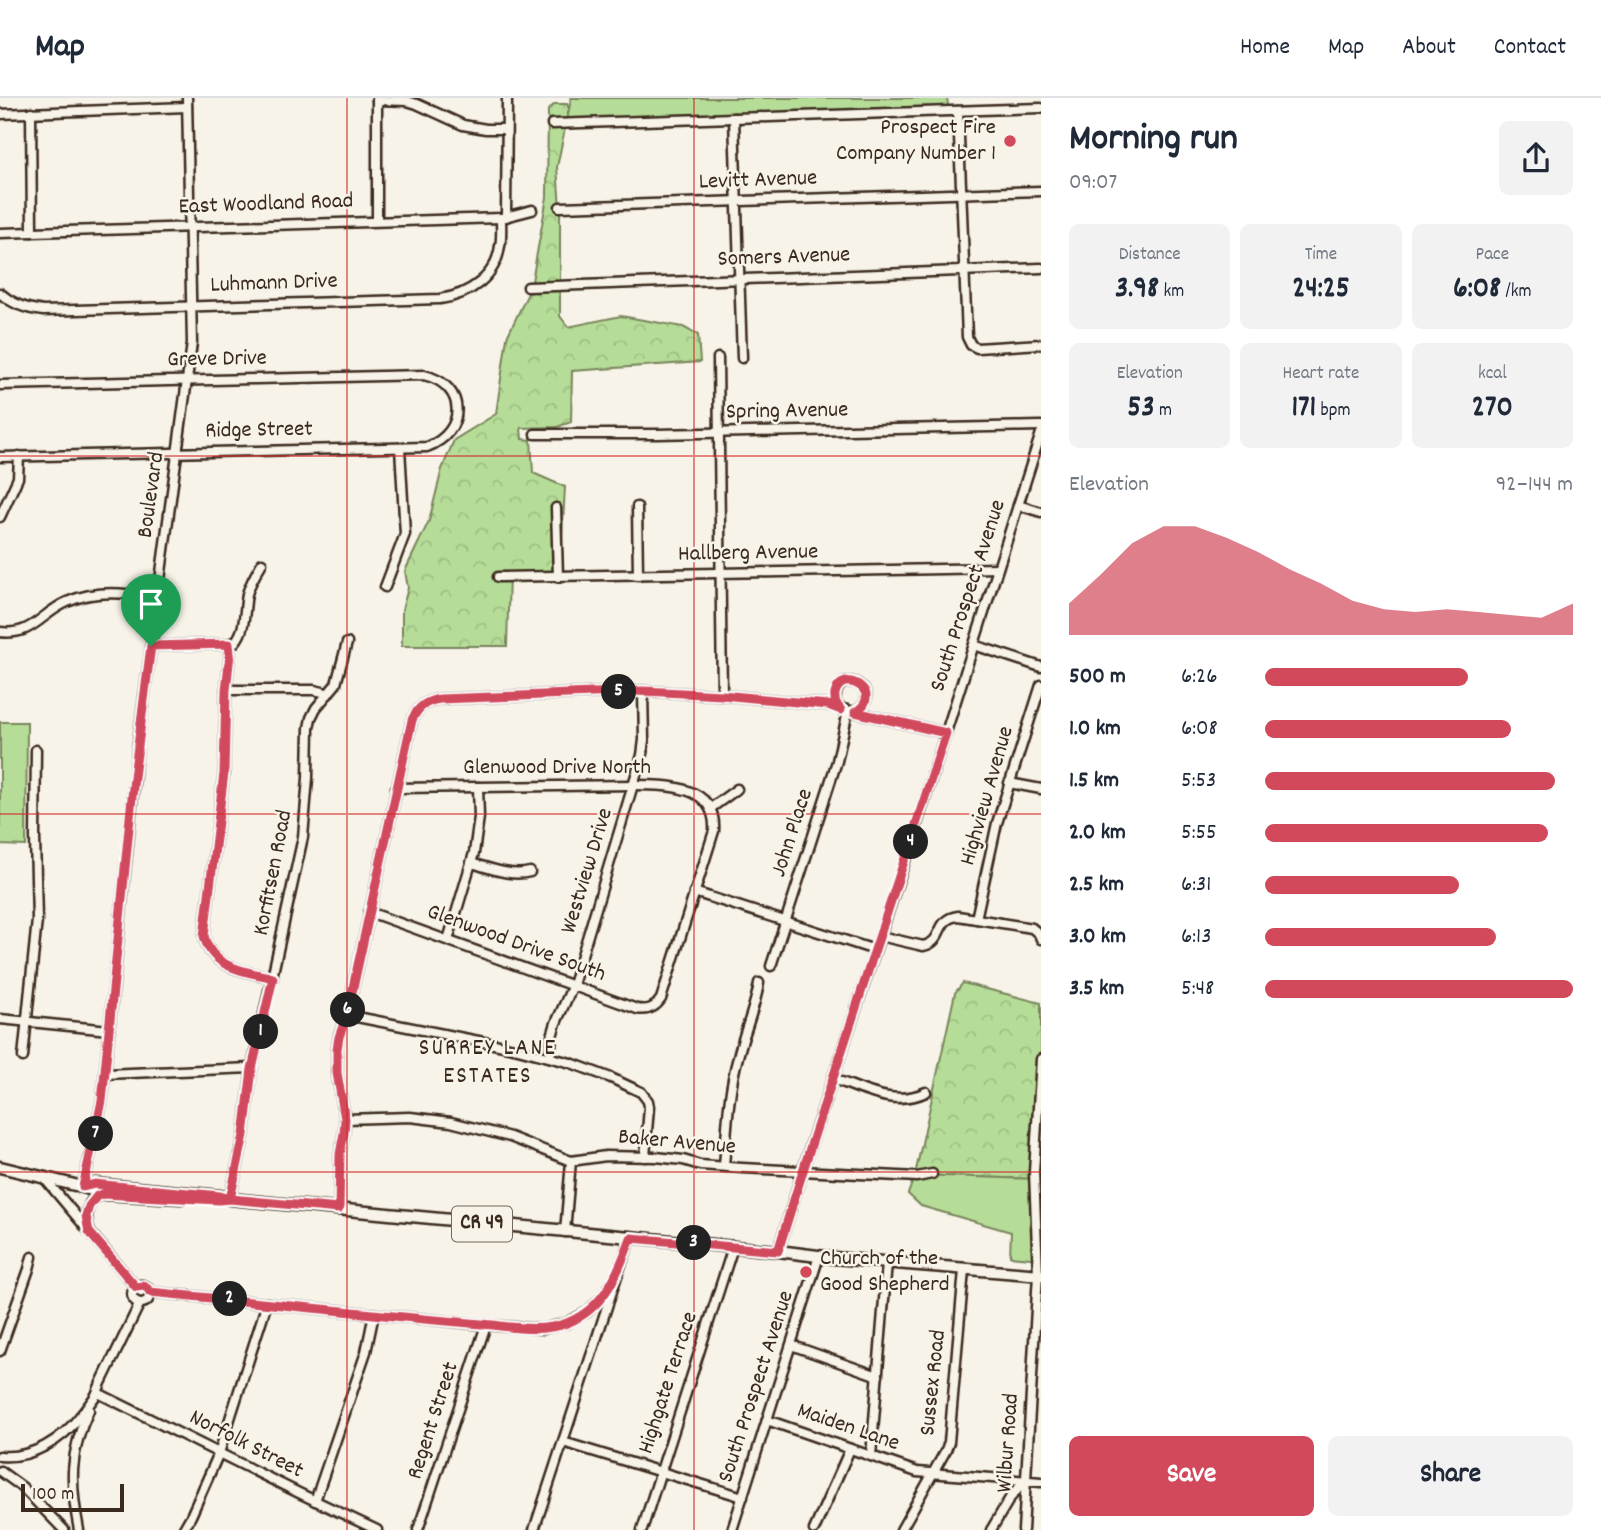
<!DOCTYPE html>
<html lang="en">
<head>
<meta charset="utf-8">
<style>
	:root { --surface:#fff; --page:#f2f2f3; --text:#1f2937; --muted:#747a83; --line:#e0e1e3; --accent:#d1495b }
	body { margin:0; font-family:Dekko,sans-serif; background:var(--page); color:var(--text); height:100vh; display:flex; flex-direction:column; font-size:26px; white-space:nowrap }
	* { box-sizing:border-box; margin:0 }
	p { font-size:23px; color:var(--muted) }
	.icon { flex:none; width:38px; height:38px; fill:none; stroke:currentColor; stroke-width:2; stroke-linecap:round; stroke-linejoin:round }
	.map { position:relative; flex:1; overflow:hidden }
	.sheet { display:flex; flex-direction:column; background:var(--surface); width:560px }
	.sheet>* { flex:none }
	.scale { position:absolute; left:21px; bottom:18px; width:103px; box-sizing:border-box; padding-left:7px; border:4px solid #3b2a1e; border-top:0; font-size:19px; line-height:24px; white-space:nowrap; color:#3b2a1e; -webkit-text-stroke:5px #f7f3e8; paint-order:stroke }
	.pin { position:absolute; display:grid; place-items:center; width:60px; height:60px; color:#fff; margin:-72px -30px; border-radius:50% 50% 50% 0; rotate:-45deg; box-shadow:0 0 7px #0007 }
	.pin .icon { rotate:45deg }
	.km { position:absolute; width:35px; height:35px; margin:-18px; border-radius:50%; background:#222; color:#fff; font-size:19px; line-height:35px; text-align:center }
	.round { display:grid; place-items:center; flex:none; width:74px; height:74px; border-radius:10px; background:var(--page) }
	.overview { display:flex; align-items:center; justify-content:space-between; height:119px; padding:0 28px }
	h1 { font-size:38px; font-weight:800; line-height:52px }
	.figures { display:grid; grid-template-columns:repeat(3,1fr); gap:10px; height:119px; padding:7px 28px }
	.figures div { display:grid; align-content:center; border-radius:10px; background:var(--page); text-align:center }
	.figures b { font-size:30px; font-weight:800 }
	.figures small { font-size:19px; font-weight:400 }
	.figures p { font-size:19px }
	.chart { height:196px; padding:14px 28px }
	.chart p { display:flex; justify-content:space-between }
	.chart svg { width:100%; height:126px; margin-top:7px; fill:var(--accent); opacity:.7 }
	.button { display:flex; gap:14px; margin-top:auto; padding:14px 28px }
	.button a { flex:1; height:80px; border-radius:10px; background:var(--accent); color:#fff; font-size:28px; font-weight:800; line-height:80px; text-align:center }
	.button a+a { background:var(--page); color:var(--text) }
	ul { padding:0 28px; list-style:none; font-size:23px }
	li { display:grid; grid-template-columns:112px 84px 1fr; align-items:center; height:52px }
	li i { height:18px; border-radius:9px; background:var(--accent) }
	header { display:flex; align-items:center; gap:42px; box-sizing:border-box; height:98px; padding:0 35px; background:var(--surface); border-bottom:2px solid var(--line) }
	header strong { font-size:33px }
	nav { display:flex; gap:38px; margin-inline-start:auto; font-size:24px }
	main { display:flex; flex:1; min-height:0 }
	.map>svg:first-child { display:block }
	.forest { fill:url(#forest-crowns); stroke:#78845b; stroke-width:2 }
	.park { fill:#b6dd98; stroke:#78845b; stroke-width:2 }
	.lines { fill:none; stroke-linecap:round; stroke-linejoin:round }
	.minor-casing { stroke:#3b2a1e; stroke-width:13 }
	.major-casing { stroke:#3b2a1e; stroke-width:15 }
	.minor { stroke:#f7f3e8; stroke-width:8 }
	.major { stroke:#f7f3e8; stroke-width:10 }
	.route-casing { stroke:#fff; stroke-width:14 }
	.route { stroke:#d1495b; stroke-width:9 }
	.grid { fill:none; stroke:#d62828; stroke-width:2; stroke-opacity:0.55 }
	.poi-dot { fill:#d1495b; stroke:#f7f3e8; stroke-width:2.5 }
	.labels { text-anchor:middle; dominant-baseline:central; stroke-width:5; stroke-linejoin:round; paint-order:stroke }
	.shield { fill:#f7f3e8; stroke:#73665b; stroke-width:2 }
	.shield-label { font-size:21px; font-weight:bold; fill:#3b2a1e }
	.poi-label { font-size:23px; fill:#3b2a1e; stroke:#f7f3e8; text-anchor:end }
	.street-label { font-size:23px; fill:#3b2a1e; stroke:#f7f3e8 }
	.neighbourhood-label { font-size:24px; letter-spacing:2px; fill:#3b2a1e; stroke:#f7f3e8 }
</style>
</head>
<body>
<header>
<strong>Map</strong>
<nav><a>Home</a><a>Map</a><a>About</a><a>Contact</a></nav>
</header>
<main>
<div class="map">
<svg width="1041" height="1432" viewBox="0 0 1041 1432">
	<defs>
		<pattern id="forest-crowns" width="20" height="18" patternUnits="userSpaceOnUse" patternTransform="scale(1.75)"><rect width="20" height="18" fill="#b6dd98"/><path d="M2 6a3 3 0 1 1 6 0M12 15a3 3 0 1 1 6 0" fill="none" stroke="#9dbe83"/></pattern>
	</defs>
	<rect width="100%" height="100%" fill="#f7f3e8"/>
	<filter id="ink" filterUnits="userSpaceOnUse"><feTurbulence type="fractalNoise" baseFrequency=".0143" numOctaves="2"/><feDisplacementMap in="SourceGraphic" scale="14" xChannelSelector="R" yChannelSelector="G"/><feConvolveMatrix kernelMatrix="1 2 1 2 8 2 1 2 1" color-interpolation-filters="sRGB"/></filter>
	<g filter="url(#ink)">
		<g class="forest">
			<path d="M555,6h12l2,5 -12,58 3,41v108l8,11 53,-11 62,11 15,8 2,27 -128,9 -1,51 -14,5 -36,1 1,11 9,1 2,33 32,14 -5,88 -51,-1 -2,72h-105v-36l6,-22 -3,-17 24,-50 13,-52 12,-29 42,-26 11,-77 24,-50 16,-90 1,-87z"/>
			<path d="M963,885l78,20v96l-6,80 -120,-4 40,-182z"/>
		</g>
		<g class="park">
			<path d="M571,0h376l2,15 -383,13z"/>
			<path d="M0,624h27l-1,124 -26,-1z"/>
			<path d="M1041,1001v160l-31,-3 1,-24 -90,-26 -13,-12 7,-19 120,4z"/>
		</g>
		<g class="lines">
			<defs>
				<g id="minor">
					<path d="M377,2l30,1 10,3 46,21 23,4h20"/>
					<path d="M958,13l9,226 4,8 6,3 64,-4"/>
					<path d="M31,14l1,120"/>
					<path d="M0,16l187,-7"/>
					<path d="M734,20l8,240"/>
					<path d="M552,26l489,-16"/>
					<path d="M560,109l481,-16"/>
					<path d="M506,119l1,-119"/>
					<path d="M377,123v-123"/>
					<path d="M0,135l501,-15 31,-8"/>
					<path d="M528,189l513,-19"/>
					<path d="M0,195c12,11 26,16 43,18l397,-12c29,-4 56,-22 60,-53 2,-9 1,-19 1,-28"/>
					<path d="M718,260l4,337"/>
					<path d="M0,287l424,-10c43,10 43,57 3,72l-427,10"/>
					<path d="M535,336h122l384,-8"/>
					<path d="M1018,407l23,7"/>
					<path d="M637,409l1,68"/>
					<path d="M556,410l2,69"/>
					<path d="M0,419l18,-39 1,-22"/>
					<path d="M498,479l500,-9"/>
					<path d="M385,489l20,-53 -5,-86"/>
					<path d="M0,534c33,4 40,-18 67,-30 29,-13 59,-9 90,-4"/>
					<path d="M229,546l1,10 -4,36 -2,83 -20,163c7,33 41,35 69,42"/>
					<path d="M974,547l67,22"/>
					<path d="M151,548l76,-2 8,-2c11,-12 9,-32 12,-48 3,-11 9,-21 15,-31"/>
					<path d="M226,592h88l9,2 5,2"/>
					<path d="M855,614l91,21"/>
					<path d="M1009,685l32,6"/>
					<path d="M711,710l26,-19"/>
					<path d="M471,765c19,5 39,14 59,9"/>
					<path d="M694,794l181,58"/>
					<path d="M369,814l268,97c11,2 18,-1 24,-10l53,-168c3,-46 -46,-46 -80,-46l-238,3"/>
					<path d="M976,821l21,-96 44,-138"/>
					<path d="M880,838l43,10c22,-4 11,-27 35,-30l74,12 7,6 2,5"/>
					<path d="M448,842l26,-87 5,-36 -1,-30"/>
					<path d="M771,868l66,-205 11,-50"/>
					<path d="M347,917l167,33 57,15 40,15 30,14 7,9 1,6 -4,50"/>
					<path d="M0,921l109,11"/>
					<path d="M23,959l14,-137 -2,-83 1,-87"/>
					<path d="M550,959l2,-21 4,-13 17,-38 69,-230 2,-15 -1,-49"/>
					<path d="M105,976l147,-6"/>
					<path d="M834,981c30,11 60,28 92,13"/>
					<path d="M345,1021l65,-2 41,5 59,15 61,24 35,-5 50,1 27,3 17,5 42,3 175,9 15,-3"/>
					<path d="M724,1068c3,-36 4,-74 14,-109 6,-25 17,-48 21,-74"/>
					<path d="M45,1081l91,108"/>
					<path d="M83,1089l19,-86 36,-358 54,-400 -5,-245"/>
					<path d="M230,1101l14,-64 8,-67 51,-231 5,-59 1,-50 2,-10 5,-10 20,-24 11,-41"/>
					<path d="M339,1112l1,-56 4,-21 1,-14 -8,-46v-24l2,-13 8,-21 65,-295c6,-13 14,-19 28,-21l203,-8 79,4 106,10 27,7c32,-18 -13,-47 -19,-18 -2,7 1,11 5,16"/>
					<path d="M89,1131c-4,-15 -3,-30 14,-35"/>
					<path d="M565,1134l6,-71"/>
					<path d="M778,1153l34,-110 97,-292 132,-416"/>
					<circle cx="141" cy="1196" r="9"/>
					<path d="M150,1194l336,33 56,4 25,-6 20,-11 17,-16 14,-23"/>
					<path d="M791,1247l87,31"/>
					<path d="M0,1253l29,-82 3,-12"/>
					<path d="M96,1297l5,-12 39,-80"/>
					<path d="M767,1322l150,52 124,10"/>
					<path d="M563,1344l180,55"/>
					<path d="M0,1358c32,3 62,-16 81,-41 6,-7 11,-15 17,-22l203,101 76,36"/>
					<path d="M871,1358l16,-193"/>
					<path d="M0,1373l22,16 42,43"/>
					<path d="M315,1403l51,-149 8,-38"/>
					<path d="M79,1432c-9,-46 -10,-77 10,-120"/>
					<path d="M183,1432l8,-14 28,-63 48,-150"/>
					<path d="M418,1432l68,-205"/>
					<path d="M534,1432l84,-257 13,-35"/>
					<path d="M642,1432l91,-283"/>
					<path d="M732,1432l87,-274"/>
					<path d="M814,1432l36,-81"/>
					<path d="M901,1432l45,-80 3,-8 15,-172"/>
					<path d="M991,1432l19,-32 15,-17"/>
					<path d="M1023,1432l15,-256 -4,-102 7,-113"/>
				</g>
				<g id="major">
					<path d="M0,1069l83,20 20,7 78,4"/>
					<path d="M83,1089l12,-3 9,1 116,11 10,3 548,52 56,7 207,17"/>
				</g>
			</defs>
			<use href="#minor" class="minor-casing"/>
			<use href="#major" class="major-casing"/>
			<use href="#minor" class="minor"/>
			<use href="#major" class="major"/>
		</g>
	</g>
	<g class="lines" filter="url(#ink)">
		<defs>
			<path id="route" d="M151,548l78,-2 1,10 -4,36 -2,83 -20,163c8,33 41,35 69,42l-21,91 -8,66 -14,64 -11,1 -116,-6 -6,2 -8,10 -3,10 3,16 47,55 8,-1 4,3 2,3c92,9 183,18 274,27 23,2 46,4 69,6 25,3 50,7 74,-2 38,-15 51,-50 64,-85l147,13 34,-109 134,-409 -91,-21c32,-18 -14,-47 -20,-18 -1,7 2,11 6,16l-13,-5 -106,-10 -79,-4 -203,8c-14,2 -22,8 -28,21l-65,295 -8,22 -2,12v24l8,46 -1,14 -4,21 -1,55 -109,-10 -10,-3 -116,-11 -9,-1 -12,3 19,-86 32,-324 17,-131"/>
		</defs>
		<use href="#route" class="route-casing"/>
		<use href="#route" class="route"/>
	</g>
	<path class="grid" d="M347,0v1432M694,0v1432M0,358h1041M0,716h1041M0,1074h1041"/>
	<g class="poi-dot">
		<circle cx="1010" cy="43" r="7"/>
		<circle cx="806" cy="1174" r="7"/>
	</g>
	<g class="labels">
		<rect class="shield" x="452" y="1108.5" width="60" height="35" rx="5"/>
		<g class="shield-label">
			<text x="482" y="1126">CR 49</text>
		</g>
		<g class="poi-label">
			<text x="996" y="30">Prospect Fire<tspan x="996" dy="26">Company Number 1</tspan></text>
			<text x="820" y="1161" text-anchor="start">Church of the<tspan x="820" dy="26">Good Shepherd</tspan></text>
		</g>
		<g class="street-label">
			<text transform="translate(758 83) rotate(-2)">Levitt Avenue</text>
			<text transform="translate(266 107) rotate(-2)">East Woodland Road</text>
			<text transform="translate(784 160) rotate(-2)">Somers Avenue</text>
			<text transform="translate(274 186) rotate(-2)">Luhmann Drive</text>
			<text transform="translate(217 262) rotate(-1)">Greve Drive</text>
			<text transform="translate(787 314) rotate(-1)">Spring Avenue</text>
			<text transform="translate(259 333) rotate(-1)">Ridge Street</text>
			<text transform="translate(152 397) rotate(-82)">Boulevard</text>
			<text transform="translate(748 456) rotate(-1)">Hallberg Avenue</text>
			<text transform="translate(969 498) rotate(-72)">South Prospect Avenue</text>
			<text x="557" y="670">Glenwood Drive North</text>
			<text transform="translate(988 698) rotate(-74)">Highview Avenue</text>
			<text transform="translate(793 735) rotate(-72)">John Place</text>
			<text transform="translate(588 773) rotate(-73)">Westview Drive</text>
			<text transform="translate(274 775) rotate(-79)">Korfitsen Road</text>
			<text transform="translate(516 846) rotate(20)">Glenwood Drive South</text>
			<text transform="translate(677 1045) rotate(5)">Baker Avenue</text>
			<text transform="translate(669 1285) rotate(-72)">Highgate Terrace</text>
			<text transform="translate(934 1285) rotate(-84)">Sussex Road</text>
			<text transform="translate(757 1289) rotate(-72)">South Prospect Avenue</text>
			<text transform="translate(434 1323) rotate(-72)">Regent Street</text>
			<text transform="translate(848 1330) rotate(19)">Maiden Lane</text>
			<text transform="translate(1009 1345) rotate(-86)">Wilbur Road</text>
			<text transform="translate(246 1347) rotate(27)">Norfolk Street</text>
		</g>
		<g class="neighbourhood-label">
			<text x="488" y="951">SURREY LANE<tspan x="488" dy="28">ESTATES</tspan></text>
		</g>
	</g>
</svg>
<div class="scale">100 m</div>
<div class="pin" style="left:151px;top:548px;background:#1e9e55"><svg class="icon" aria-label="arrive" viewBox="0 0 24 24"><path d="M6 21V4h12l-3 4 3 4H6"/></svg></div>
<b class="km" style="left:261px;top:934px">1</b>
<b class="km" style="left:230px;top:1201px">2</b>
<b class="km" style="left:694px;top:1145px">3</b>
<b class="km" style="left:911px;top:744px">4</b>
<b class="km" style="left:619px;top:594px">5</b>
<b class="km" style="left:348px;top:912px">6</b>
<b class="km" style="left:96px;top:1036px">7</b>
</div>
<section class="sheet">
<div class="overview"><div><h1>Morning run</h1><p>09:07</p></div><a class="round"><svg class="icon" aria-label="share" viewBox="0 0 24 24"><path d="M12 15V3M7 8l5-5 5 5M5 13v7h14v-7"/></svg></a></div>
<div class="figures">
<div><p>Distance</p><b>3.98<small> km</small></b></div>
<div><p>Time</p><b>24:25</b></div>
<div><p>Pace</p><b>6:08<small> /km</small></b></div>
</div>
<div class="figures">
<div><p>Elevation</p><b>53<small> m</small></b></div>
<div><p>Heart rate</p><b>171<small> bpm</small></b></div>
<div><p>kcal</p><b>270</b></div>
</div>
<div class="chart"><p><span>Elevation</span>92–144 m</p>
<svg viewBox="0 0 160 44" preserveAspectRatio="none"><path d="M0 44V33L10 23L20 12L30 6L40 6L50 10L60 15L70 21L80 26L90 32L100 35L110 36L120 35L130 36L140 37L150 38L160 33V44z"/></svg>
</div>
<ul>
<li><b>500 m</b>6:26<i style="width:66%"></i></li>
<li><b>1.0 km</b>6:08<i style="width:80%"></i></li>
<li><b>1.5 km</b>5:53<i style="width:94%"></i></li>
<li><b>2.0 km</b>5:55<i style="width:92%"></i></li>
<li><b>2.5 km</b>6:31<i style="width:63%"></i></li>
<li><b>3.0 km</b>6:13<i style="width:75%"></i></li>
<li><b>3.5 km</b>5:48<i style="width:100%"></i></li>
</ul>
<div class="button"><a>Save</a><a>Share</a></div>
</section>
</main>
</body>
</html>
